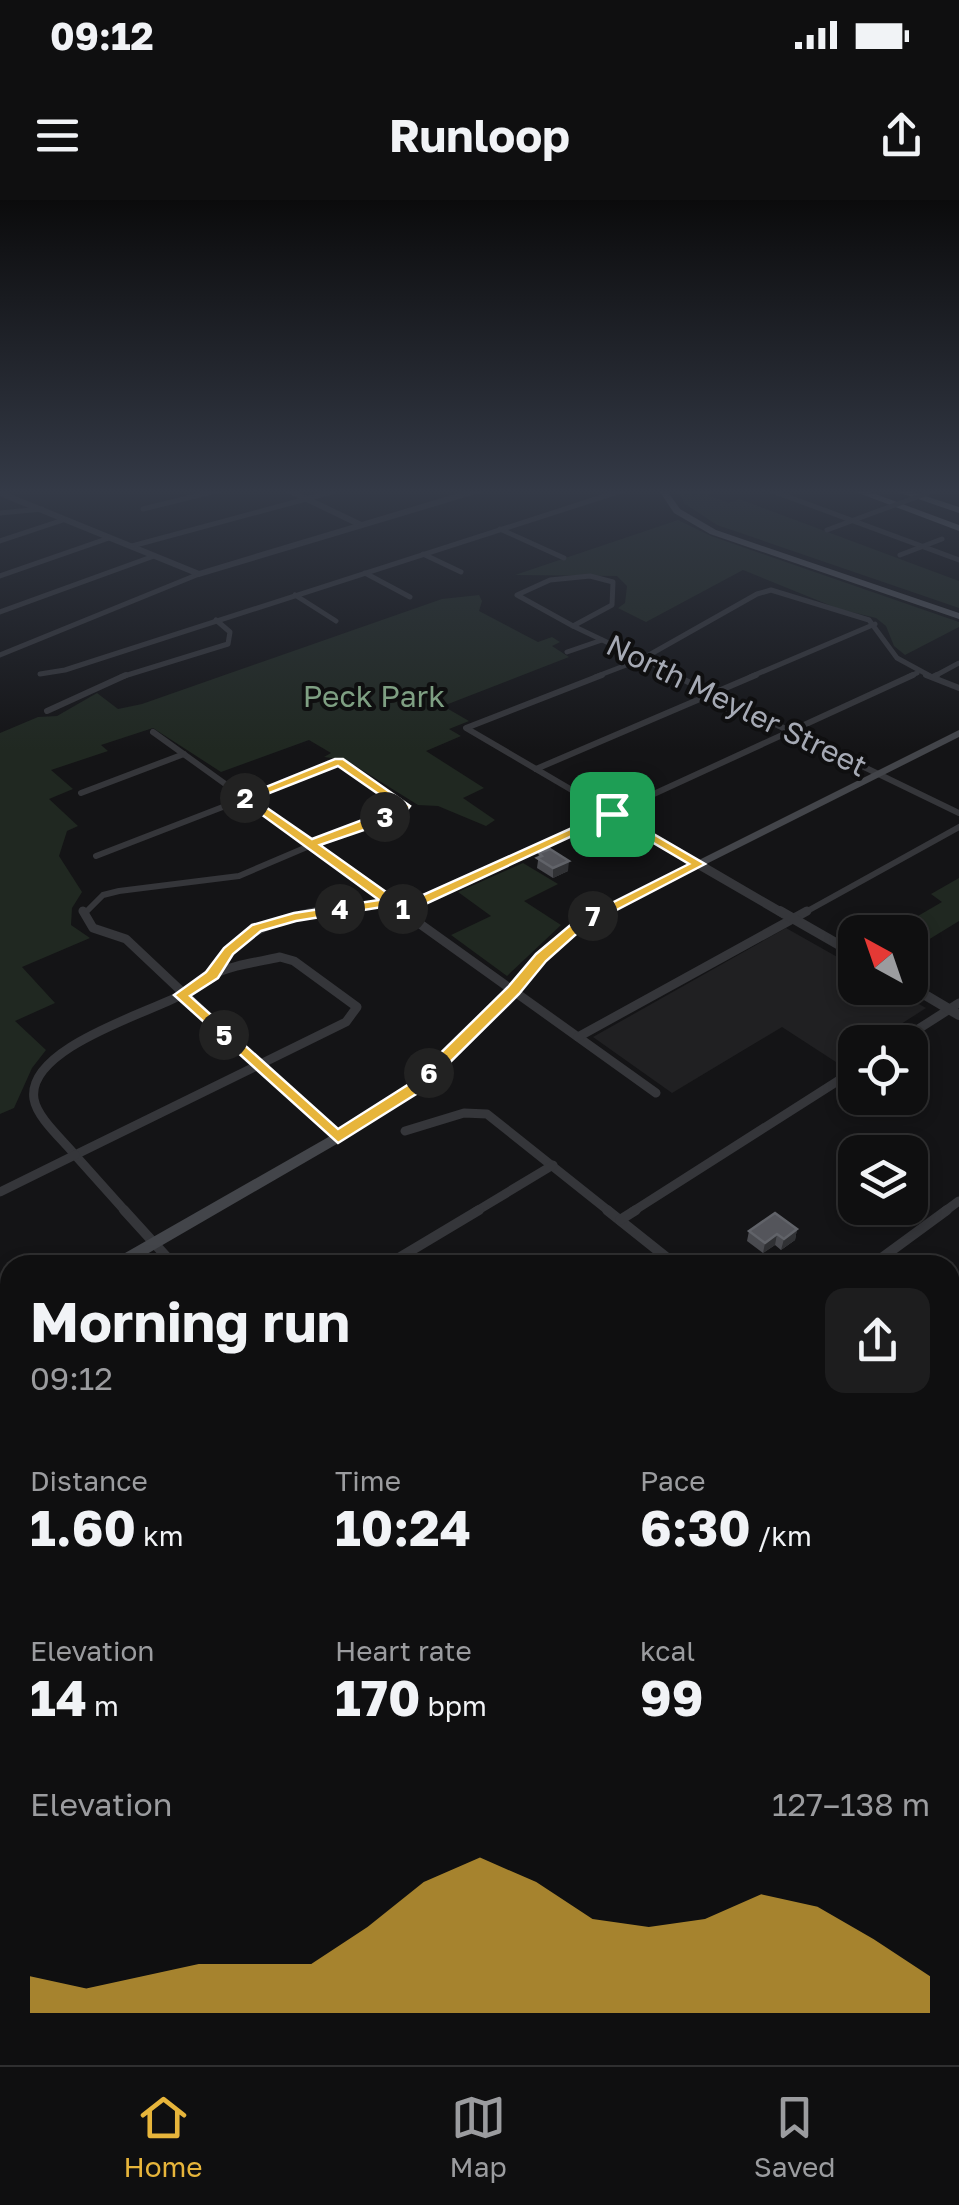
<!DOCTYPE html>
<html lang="en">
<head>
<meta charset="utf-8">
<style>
	:root { --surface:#0f0f10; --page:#1d1d1e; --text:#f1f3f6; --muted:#9b9c9f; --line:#2f2f30; --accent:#e7b53b }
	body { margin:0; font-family:"Golos Text",sans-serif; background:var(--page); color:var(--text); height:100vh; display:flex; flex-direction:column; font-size:38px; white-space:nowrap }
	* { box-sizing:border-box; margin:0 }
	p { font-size:32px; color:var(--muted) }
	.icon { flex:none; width:55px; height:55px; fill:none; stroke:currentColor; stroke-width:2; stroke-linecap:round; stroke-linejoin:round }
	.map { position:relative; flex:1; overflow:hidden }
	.sheet { position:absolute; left:0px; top:1055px; width:960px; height:810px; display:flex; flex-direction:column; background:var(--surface); border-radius:30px 30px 0 0; box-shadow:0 5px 15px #0003,0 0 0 2px var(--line) }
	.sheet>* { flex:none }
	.needle { width:65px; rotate:320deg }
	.tools { position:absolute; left:838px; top:715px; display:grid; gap:20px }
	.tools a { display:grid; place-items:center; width:90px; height:90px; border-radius:20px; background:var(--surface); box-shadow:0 5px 15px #0003,0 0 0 2px var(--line); font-size:50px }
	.pin { position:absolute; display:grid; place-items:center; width:85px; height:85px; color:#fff; margin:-42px; border-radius:20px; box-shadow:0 5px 15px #0006 }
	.km { position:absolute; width:50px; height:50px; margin:-25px; border-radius:50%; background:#222; color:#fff; font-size:28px; line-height:50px; text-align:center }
	.round { display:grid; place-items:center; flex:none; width:105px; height:105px; border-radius:20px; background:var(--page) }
	.summary { display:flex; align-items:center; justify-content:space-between; height:170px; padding:0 30px }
	h1 { font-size:55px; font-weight:700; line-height:75px }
	.stats { display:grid; grid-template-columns:repeat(3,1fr); gap:15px; height:170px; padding:10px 30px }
	.stats div { display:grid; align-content:center }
	.stats b { font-size:50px; font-weight:700 }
	.stats small { font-size:28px; font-weight:400 }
	.stats p { font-size:28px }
	.chart { height:280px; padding:20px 30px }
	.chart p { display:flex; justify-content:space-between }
	.chart svg { width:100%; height:180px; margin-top:10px; fill:var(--accent); opacity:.7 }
	.status { display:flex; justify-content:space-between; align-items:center; height:70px; padding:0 50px; background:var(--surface); direction:ltr }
	.status svg { height:28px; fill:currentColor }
	header { display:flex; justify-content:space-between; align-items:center; height:130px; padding:0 30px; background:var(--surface); font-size:45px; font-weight:700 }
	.tabs { display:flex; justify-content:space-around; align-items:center; height:140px; border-top:2px solid var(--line); background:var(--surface); font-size:28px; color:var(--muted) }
	.tabs a { display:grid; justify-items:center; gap:5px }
	.tabs .active { color:var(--accent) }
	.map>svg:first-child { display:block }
	.built { fill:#202022 }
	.green { fill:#202821 }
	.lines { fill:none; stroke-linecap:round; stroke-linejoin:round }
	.minor-far4 { stroke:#35363a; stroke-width:5 }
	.minor-far3 { stroke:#35363a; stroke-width:6 }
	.minor-far2 { stroke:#35363a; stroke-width:9 }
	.minor-far1 { stroke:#35363a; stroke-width:10 }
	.minor { stroke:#35363a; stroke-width:14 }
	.tertiary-far3 { stroke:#35363a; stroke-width:6 }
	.tertiary-far2 { stroke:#35363a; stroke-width:9 }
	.tertiary-far1 { stroke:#35363a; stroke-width:10 }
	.tertiary { stroke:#35363a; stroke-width:18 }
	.secondary { fill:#43454a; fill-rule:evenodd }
	.primary { fill:#515359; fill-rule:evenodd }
	.motorway { fill:#61646b; fill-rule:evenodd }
	.minor-bridge { stroke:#35363a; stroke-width:5 }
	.wall { fill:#4a4b50 }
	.shaded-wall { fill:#303134 }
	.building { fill:#54555b; stroke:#616369; stroke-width:2.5 }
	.route { fill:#e7b53b; stroke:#fff; stroke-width:2.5; fill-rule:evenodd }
	.labels { text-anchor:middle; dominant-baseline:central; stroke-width:8; stroke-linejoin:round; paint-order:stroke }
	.far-park-label { font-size:30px; fill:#7e9f82; stroke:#0f0f10 }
	.far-street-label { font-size:30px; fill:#a6aab5; stroke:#0f0f10 }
</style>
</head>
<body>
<div class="status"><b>09:12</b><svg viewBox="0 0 49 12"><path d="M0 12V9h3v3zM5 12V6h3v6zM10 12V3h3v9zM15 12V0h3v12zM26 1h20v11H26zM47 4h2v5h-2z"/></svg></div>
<header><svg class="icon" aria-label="menu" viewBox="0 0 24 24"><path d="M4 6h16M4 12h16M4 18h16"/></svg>Runloop<svg class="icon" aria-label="share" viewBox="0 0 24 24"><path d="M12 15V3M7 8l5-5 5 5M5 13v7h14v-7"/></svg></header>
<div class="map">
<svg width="959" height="1865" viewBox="0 0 959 1865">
	<rect width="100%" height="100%" fill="#141416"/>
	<path class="built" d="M786,728l69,39v21h35l36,20 -53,34h-18v12l-16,10 -57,-37 -110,66 -79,-56z"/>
	<g class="green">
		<path d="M676,289h43l-12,6 22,8 10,-4 220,82v27l-242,-83 -32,-21z"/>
		<path d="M678,320l33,16 248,86v5l-54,28 -11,-9 -8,-20 -10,-8 -37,-9 -96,-39 -97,52 -28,-14 7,-5 2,-17 -10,-10 -102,-1z"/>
		<path d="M479,395l3,6 -3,10 59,31 14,-5 8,5 -8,4 17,11 -126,49 26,15 -20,8 12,7 -35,15 58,37 -21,10 32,22 -9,6 -48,-20 -20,-1 -72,-45 -22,-3 7,-4 -22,-13 -88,32 -68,-44 -52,17 7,6 -57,19 22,19 -24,10 29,27 -11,5 -8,25 23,36 -10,16 -1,17 19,13 -68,29 33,36 -40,18 31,29 -14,18 -18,40 -14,6v-381l38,-16 19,-1 40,-23 21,16 24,-5 300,-105z"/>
		<path d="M523,663l35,21 -34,17 37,24 -54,51 -56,-41 40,-19 -33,-24z"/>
		<path d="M959,678v43l-49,30v-19h-42l32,-18 11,6 31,-18 -11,-8z"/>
	</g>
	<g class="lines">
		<g class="minor-far4">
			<path d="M767,289l192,71"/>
			<path d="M143,309l81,-20"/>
			<path d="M0,313l42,-4"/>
			<path d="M500,329l64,29"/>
			<path d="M827,330l54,-20"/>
			<path d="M0,341l63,-21"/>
			<path d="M132,346l200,-54"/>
			<path d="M423,354l38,18"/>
			<path d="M900,355l42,-16"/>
			<path d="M365,373l45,24"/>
			<path d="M0,376l109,-38"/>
			<path d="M590,376l23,6 -1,23 -39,21 -56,-31 33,-15z"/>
			<path d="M295,395l41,26"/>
			<path d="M0,412l154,-56"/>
			<path d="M573,426l107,51"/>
			<path d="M567,452l35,-12"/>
			<path d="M0,455l199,-81"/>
			<path d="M40,474l25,-4 562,-181"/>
			<path d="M121,477l107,-33 2,-12 -14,-12"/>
			<path d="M595,477l47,-18 115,-65 14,-4 98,30 28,38 35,19"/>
			<path d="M750,477l125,-53"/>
			<path d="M908,477l9,-4"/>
			<path d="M933,477l26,-14"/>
		</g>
		<g class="minor-far3">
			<path d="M602,475l-136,53 232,136"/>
			<path d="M674,475l285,138"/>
			<path d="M926,475l33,13"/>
			<path d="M933,477l4,-2"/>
			<path d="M47,511l79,-36"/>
			<path d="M153,532l253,182"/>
			<path d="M536,569l220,-94"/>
			<path d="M81,593l103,-39"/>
			<path d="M401,710l512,-235"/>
			<path d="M84,714l19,-19 16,-4 120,-15 115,-49 44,-13 6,-8 -65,-44 -243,94"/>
			<path d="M307,714l83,-12"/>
			<path d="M802,714l157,-87"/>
		</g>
		<g class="minor-far2">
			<path d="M83,711l10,17 33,11 211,199"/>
			<path d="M402,711l254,182"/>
			<path d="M280,757l14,4 63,46 -11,15 -271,133c-12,-15 -38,-37 -41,-56 -8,-50 111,-85 145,-103 12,-6 21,-16 33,-21 20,-10 46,-13 68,-18z"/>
			<path d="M213,774c22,-41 62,-54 106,-63"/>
			<path d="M578,837l229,-126"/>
			<path d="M898,842l61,-39"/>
			<path d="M405,931l59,-18 23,1 123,98"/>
			<path d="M75,955l51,57"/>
			<path d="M0,992l75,-37"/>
			<path d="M475,1012l78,-47"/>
			<path d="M632,1012l223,-142"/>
			<path d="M944,1012l15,-11"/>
		</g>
		<g class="minor-far1">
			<path d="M124,1010l50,55"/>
			<path d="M607,1010l69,55"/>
			<path d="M620,1020l16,-10"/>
			<path d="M387,1065l92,-55"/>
			<path d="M872,1065l75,-55"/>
			<path d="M0,1296l10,-6"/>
		</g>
		<g class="minor">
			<path d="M0,1560l10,-7"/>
			<path d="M0,1639l10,17"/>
			<path d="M950,1829l9,-11"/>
			<path d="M123,1855l6,10"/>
			<path d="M888,1855l9,10"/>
			<path d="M59,1865l12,-10"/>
			<path d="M920,1865l8,-10"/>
		</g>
		<g class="tertiary-far3">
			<path d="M286,289l75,36"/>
			<path d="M0,293l199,81 283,-85"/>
		</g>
		<path class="tertiary-far2" d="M698,664l86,50"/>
		<g class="tertiary-far1">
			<path d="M780,711l75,43"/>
			<path d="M910,786l49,29"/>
		</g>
		<g class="tertiary">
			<path d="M950,1399l9,-8"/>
			<path d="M465,1865l11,-10"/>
		</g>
		<g class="secondary">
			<path d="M959,530v7l-376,189 -38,34 -28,33 -97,97 -78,51 -214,124h-20l3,-4 221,-126 78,-51 99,-97 28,-33 38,-32z"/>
			<path d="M10,1116v14l-10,4v-14z"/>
		</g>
		<path class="primary" d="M658,289h8l14,20 36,21 243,83v6l-249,-85 -36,-21z"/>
		<g class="motorway">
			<path d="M848,289h14l97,36v6z"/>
			<path d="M889,289h15l55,18v6z"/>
		</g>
		<path class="minor-bridge" d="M881,310l58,-21"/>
	</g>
	<g class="wall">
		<path d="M539,653l29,18 -15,7 -16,-10z"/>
		<path d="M797,1029l-2,11 -14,10 -6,-5 -12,8 -16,-12 2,-10z"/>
	</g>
	<g class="shaded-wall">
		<path d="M569,661l-1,10 -15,7v-10z"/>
		<path d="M797,1029l-2,11 -14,10 3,-11z"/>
		<path d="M777,1034l-2,11 -12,8 2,-10z"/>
	</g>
	<g class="building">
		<path d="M550,649l19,12 -16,7 -16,-10 5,-2 -3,-3z"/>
		<path d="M775,1013l22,16 -13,10 -7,-5 -12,9 -16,-12z"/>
	</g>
	<linearGradient id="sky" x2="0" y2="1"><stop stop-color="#0b0b0c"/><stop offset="0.53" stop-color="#343a47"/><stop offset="1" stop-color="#343a47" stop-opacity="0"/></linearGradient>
	<rect width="959" height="550" fill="url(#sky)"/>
	<path class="route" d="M335,559h8l67,47 -8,11 -82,28 83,59 209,-94 93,54 -121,63 -38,34 -27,33 -98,97 -83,52 -164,-148 32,-23 18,-24 28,-23 42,-12 85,-13 -140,-102zM338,566l59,41 -85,32 -58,-40zM611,618l78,46 -115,58 -38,32 -28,33 -99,97 -71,45 -148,-133 28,-18 15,-24 28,-23 35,-10 92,-15 9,7h9z"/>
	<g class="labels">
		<g class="far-park-label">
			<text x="374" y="496">Peck Park</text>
		</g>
		<g class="far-street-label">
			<text transform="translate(737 505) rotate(26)">North Meyler Street</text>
		</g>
	</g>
</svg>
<div class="tools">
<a><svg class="needle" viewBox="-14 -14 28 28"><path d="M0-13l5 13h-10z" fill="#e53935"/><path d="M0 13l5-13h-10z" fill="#9b9c9f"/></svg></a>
<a><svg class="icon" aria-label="locate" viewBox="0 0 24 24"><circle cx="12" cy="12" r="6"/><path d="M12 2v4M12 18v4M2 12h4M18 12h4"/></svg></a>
<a><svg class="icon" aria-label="layers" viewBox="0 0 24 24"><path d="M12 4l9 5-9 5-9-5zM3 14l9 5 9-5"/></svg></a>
</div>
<div class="pin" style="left:612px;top:614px;background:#1e9e55"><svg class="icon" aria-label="arrive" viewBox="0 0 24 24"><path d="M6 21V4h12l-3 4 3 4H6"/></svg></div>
<b class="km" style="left:403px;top:709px">1</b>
<b class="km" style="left:245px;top:598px">2</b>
<b class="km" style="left:385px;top:617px">3</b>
<b class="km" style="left:340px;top:709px">4</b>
<b class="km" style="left:224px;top:835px">5</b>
<b class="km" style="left:429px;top:873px">6</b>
<b class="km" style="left:593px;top:716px">7</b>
<section class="sheet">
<div class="summary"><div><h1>Morning run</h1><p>09:12</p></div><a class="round"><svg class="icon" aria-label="share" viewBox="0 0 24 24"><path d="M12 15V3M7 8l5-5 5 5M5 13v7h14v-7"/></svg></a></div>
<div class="stats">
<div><p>Distance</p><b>1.60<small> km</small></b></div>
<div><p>Time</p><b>10:24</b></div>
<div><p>Pace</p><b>6:30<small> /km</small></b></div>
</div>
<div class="stats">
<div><p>Elevation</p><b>14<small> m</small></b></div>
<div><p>Heart rate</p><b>170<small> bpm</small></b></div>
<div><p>kcal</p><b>99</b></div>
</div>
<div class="chart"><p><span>Elevation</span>127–138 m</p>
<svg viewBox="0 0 160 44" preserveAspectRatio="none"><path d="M0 44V35L10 38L20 35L30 32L40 32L50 32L60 23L70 12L80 6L90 12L100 21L110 23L120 21L130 15L140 18L150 26L160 35V44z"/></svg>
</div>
</section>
</div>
<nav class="tabs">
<a class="active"><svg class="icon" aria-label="home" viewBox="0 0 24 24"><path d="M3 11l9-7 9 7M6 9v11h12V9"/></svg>Home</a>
<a><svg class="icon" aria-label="map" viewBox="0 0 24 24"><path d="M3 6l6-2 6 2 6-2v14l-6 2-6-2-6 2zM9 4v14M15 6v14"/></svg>Map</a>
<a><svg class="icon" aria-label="saved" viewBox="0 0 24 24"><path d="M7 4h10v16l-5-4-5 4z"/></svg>Saved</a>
</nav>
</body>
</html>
